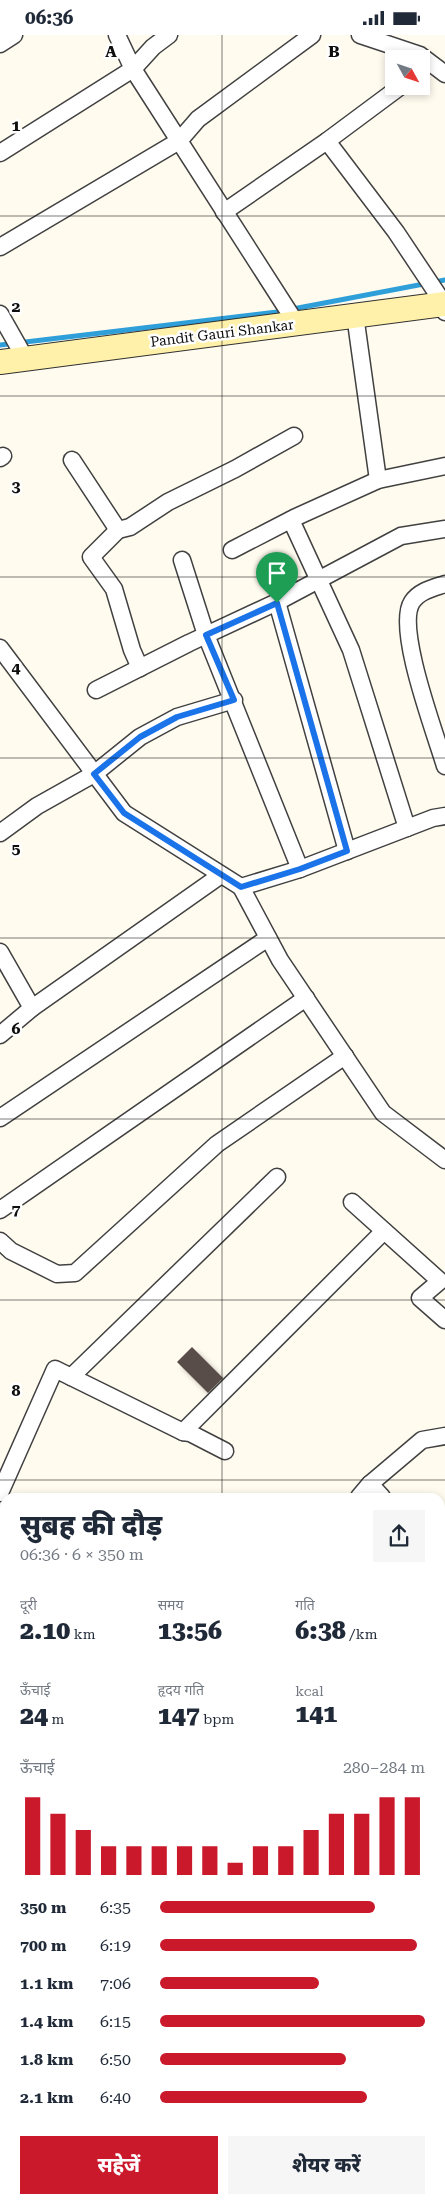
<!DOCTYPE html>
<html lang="hi">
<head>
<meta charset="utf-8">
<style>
	:root { --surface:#fff; --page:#f6f6f7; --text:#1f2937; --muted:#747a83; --accent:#cb192c }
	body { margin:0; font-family:"Roboto Serif","Noto Sans Devanagari",serif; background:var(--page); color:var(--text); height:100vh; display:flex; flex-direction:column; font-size:19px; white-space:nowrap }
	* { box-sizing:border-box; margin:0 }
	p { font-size:16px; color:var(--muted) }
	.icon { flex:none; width:28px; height:28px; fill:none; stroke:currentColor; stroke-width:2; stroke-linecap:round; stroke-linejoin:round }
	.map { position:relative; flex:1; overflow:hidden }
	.side { position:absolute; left:0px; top:1458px; width:445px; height:711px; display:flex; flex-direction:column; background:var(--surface); border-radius:15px 15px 0 0; box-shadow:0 2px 8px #0003 }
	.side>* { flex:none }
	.needle { width:32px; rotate:130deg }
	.buttons { position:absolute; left:385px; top:15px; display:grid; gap:10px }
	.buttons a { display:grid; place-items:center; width:45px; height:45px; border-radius:0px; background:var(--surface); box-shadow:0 2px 8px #0003; font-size:25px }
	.pin { position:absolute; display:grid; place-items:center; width:42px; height:42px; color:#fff; margin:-51px -21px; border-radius:50% 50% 50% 0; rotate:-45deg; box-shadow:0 0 5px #0007 }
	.pin .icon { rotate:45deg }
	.round { display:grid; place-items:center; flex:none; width:52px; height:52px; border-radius:0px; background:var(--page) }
	.head { display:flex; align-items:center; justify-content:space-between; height:85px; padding:0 20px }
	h1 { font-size:28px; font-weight:800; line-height:38px }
	.figures { display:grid; grid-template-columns:repeat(3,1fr); gap:8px; height:85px; padding:5px 20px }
	.figures div { display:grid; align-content:center }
	.figures b { font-size:25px; font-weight:800 }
	.figures small { font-size:14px; font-weight:400 }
	.figures p { font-size:14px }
	.chart { height:140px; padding:10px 20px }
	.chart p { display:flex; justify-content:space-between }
	.chart svg { width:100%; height:90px; margin-top:5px; stroke:var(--accent); stroke-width:6 }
	.button { display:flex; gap:10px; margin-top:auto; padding:10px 20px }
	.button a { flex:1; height:58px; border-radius:0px; background:var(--accent); color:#fff; font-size:20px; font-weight:800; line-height:58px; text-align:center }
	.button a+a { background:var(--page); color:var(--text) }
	ul { padding:0 20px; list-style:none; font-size:16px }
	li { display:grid; grid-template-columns:80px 60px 1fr; align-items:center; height:38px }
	li i { height:12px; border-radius:6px; background:var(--accent) }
	.status { display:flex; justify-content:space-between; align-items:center; height:35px; padding:0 25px; background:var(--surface); direction:ltr }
	.status svg { height:14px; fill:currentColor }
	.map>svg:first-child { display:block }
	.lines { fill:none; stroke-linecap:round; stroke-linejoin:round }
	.stream { stroke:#2f9fd9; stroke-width:5 }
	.building { fill:#584e49; filter:url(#shadow) }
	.street-casing { stroke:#414141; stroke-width:19 }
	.secondary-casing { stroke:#303030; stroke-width:26 }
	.primary-casing { stroke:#1f1f1f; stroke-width:29 }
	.street { stroke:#fff; stroke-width:16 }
	.secondary { stroke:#fff1aa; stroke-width:24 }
	.primary { stroke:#ffcf5f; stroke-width:26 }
	.route-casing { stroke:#fff; stroke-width:10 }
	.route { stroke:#1a73e8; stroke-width:6 }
	.grid { fill:none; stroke:#0e0e0e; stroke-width:1; stroke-opacity:0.55 }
	.labels { text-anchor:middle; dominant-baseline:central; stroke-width:5; stroke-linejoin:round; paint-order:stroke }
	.street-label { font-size:14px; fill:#0e0e0e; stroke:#fff }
	.grid-label { font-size:16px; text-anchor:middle; font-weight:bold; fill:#0e0e0e; stroke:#fff; stroke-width:5; stroke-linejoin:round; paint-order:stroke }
</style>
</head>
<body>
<div class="status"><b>06:36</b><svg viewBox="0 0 49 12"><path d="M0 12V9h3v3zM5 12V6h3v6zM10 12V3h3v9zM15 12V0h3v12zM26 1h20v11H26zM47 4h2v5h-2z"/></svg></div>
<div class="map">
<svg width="445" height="2168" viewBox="0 0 445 2168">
	<defs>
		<filter id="shadow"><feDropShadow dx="4.5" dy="4.5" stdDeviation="2.5" flood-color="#0004"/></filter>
	</defs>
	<rect width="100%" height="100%" fill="#fffbef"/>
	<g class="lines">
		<path class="stream" d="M0,310l277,-33 168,-32"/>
	</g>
	<path class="building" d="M192,1312l31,31 -15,15 -31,-31z"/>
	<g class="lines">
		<defs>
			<g id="street">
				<path d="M117,0l16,34 20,-22 16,-12"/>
				<path d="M360,0l60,20 25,19"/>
				<path d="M0,9l14,-9"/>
				<path d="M327,106l69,91 48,72 1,8"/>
				<path d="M0,118l133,-84 163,254"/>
				<path d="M224,177l103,-71 74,-55"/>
				<path d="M0,212l179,-106 19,-22 114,-84"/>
				<path d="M0,279l25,44"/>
				<path d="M355,280l23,165"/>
				<path d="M0,423l3,-2"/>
				<path d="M72,425l46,70"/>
				<path d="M291,485l60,130 56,178"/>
				<path d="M232,515l62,-32 84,-38 67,-14"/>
				<path d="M182,525l24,75 94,234"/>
				<path d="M445,549c-12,4 -26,7 -33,18 -17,26 24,133 33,164"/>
				<path d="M277,567l70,249"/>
				<path d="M0,613l124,165 117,74 59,-18 133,-51 12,-2"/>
				<path d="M140,633l-8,-18 -18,-61 -23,-32 27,-27 12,-3 38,-25 67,-33 59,-33"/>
				<path d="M96,655l93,-47 88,-41 124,-66 44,-7"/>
				<path d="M0,798l37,-27 57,-32 46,-37 37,-20 57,-17"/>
				<path d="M241,852l39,73 103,153 62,47"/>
				<path d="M0,917l32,56"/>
				<path d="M0,1000l32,-27 189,-133"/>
				<path d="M0,1083l268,-180"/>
				<path d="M352,1167l88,79 -20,17 25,22"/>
				<path d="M0,1175l306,-212"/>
				<path d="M0,1206l11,10 46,23 18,-1 142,-129 128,-88"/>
				<path d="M71,1342l206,-200"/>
				<path d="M183,1397l7,1 35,18"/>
				<path d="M370,1449l12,13"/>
				<path d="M0,1458l55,-124 128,63 201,-201"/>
				<path d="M359,1462l11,-13 52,-44 23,-4"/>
				<path d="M440,1501l5,3"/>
				<path d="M0,1791l5,-1"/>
				<path d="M440,1883l5,-1"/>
				<path d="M0,1930l5,-1"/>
				<path d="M0,1944l5,33"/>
				<path d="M0,2123l5,-1"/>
				<path d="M440,2137l5,-1"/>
				<path d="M34,2164v4"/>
				<path d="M213,2164l1,4"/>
				<path d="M325,2164l1,4"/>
			</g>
			<path id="secondary" d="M0,327l445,-58"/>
			<g id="primary">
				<path d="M0,1513l5,2"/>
				<path d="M0,1545l5,2"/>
				<path d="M440,1677l5,2"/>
				<path d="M440,1705l5,2"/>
			</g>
		</defs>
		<use href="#street" class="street-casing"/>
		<use href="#secondary" class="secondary-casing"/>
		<use href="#primary" class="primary-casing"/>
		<use href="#street" class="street"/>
		<use href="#secondary" class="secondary"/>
		<use href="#primary" class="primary"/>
	</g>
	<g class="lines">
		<defs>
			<path id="route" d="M277,568l70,248 -47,18 -59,18 -117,-74 -30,-39 46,-37 37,-20 57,-17 -28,-65z"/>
		</defs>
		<use href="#route" class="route-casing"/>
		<use href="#route" class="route"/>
	</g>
	<path class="grid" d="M222,0v1462M0,181h445M0,361h445M0,542h445M0,723h445M0,903h445M0,1084h445M0,1265h445M0,1445h445M0,1626h5M440,1626h5M0,1807h5M440,1807h5M0,1987h5M440,1987h5M222,2164v4"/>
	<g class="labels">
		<g class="street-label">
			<text transform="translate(222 298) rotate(-7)">Pandit Gauri Shankar</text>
		</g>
	</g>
	<g class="grid-label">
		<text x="111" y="22">A</text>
		<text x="334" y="22">B</text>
		<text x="16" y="96">1</text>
		<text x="16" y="277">2</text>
		<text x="16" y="457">3</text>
		<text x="16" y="638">4</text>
		<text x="16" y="819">5</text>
		<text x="16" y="999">6</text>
		<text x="16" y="1180">7</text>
		<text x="16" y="1361">8</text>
	</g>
</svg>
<div class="buttons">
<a><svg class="needle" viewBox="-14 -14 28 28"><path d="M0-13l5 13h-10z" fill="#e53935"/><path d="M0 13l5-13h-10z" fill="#747a83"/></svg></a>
</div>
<div class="pin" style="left:277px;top:568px;background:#1e9e55"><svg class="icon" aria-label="arrive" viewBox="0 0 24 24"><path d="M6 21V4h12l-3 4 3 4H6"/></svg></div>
<section class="side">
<div class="head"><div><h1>सुबह की दौड़</h1><p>06:36 · 6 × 350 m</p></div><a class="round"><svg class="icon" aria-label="share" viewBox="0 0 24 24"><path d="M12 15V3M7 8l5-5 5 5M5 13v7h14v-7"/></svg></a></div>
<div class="figures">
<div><p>दूरी</p><b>2.10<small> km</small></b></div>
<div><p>समय</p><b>13:56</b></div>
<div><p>गति</p><b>6:38<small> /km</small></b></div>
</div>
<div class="figures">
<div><p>ऊँचाई</p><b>24<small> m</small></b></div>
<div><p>हृदय गति</p><b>147<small> bpm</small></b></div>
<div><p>kcal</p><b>141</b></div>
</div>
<div class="chart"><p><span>ऊँचाई</span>280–284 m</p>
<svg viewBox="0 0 160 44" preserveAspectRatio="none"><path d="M5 44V6M15 44V14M25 44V22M35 44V30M45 44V30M55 44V30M65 44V30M75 44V30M85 44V38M95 44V30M105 44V30M115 44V22M125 44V14M135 44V14M145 44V6M155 44V6"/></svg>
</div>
<ul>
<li><b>350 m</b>6:35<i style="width:81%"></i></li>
<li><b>700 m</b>6:19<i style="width:97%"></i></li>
<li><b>1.1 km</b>7:06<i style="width:60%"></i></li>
<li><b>1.4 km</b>6:15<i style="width:100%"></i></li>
<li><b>1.8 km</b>6:50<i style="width:70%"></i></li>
<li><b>2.1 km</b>6:40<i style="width:78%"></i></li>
</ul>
<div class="button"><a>सहेजें</a><a>शेयर करें</a></div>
</section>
</div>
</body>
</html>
